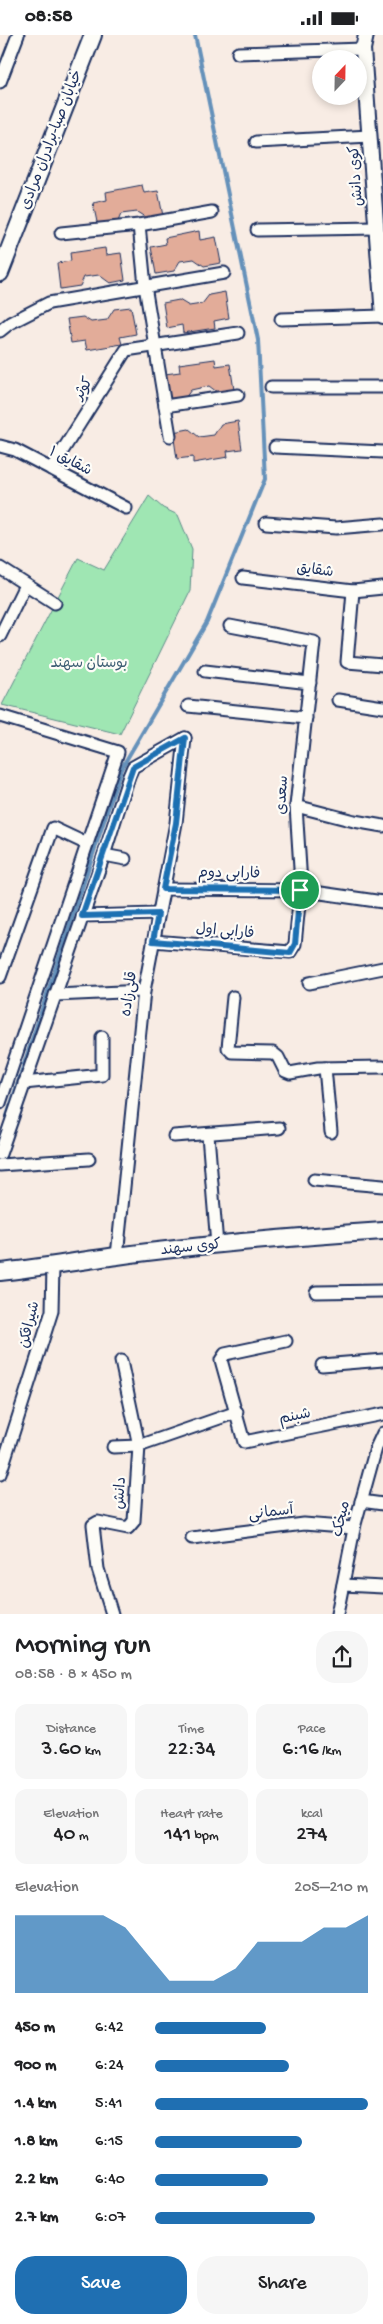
<!DOCTYPE html>
<html lang="en">
<head>
<meta charset="utf-8">
<style>
	:root { --surface:#fff; --page:#f6f6f6; --text:#202124; --muted:#757577; --accent:#1f6fb2 }
	body { margin:0; font-family:"Gochi Hand","Playpen Sans Arabic",sans-serif; background:var(--page); color:var(--text); height:100vh; display:flex; flex-direction:column; font-size:19px; white-space:nowrap }
	* { box-sizing:border-box; margin:0 }
	p { font-size:16px; color:var(--muted) }
	.icon { flex:none; width:28px; height:28px; fill:none; stroke:currentColor; stroke-width:2; stroke-linecap:round; stroke-linejoin:round }
	.map { position:relative; height:1579px; overflow:hidden }
	.side { display:flex; flex-direction:column; background:var(--surface); flex:1 }
	.side>* { flex:none }
	.needle { width:32px; rotate:22deg }
	.tools { position:absolute; left:312px; top:15px; display:grid; gap:10px }
	.tools a { display:grid; place-items:center; width:55px; height:55px; border-radius:50%; background:var(--surface); box-shadow:0 2px 8px #0003; font-size:25px }
	.pin { position:absolute; display:grid; place-items:center; width:42px; height:42px; color:#fff; margin:-21px; border:2px solid #fff; border-radius:50%; box-shadow:0 1px 5px #0007 }
	.round { display:grid; place-items:center; flex:none; width:52px; height:52px; border-radius:20px; background:var(--page) }
	.summary { display:flex; align-items:center; justify-content:space-between; height:85px; padding:0 15px }
	h1 { font-size:28px; font-weight:600; line-height:38px }
	.figures { display:grid; grid-template-columns:repeat(3,1fr); gap:8px; height:85px; padding:5px 15px }
	.figures div { display:grid; align-content:center; border-radius:12px; background:var(--page); text-align:center }
	.figures b { font-size:21px; font-weight:600 }
	.figures small { font-size:14px; font-weight:400 }
	.figures p { font-size:14px }
	.chart { height:140px; padding:10px 15px }
	.chart p { display:flex; justify-content:space-between }
	.chart svg { width:100%; height:90px; margin-top:5px; fill:var(--accent); opacity:.7 }
	.primary-button { display:flex; gap:10px; margin-top:auto; padding:10px 15px }
	.primary-button a { flex:1; height:58px; border-radius:20px; background:var(--accent); color:#fff; font-size:20px; font-weight:600; line-height:58px; text-align:center }
	.primary-button a+a { background:var(--page); color:var(--text) }
	ul { padding:0 15px; list-style:none; font-size:16px }
	li { display:grid; grid-template-columns:80px 60px 1fr; align-items:center; height:38px }
	li i { height:12px; border-radius:6px; background:var(--accent) }
	.status { display:flex; justify-content:space-between; align-items:center; height:35px; padding:0 25px; background:var(--surface); direction:ltr }
	.status svg { height:14px; fill:currentColor }
	.map>svg:first-child { display:block }
	.green { fill:#9fe6b3; stroke:#5d8a88 }
	.lines { fill:none; stroke-linecap:round; stroke-linejoin:round }
	.stream { stroke:#6591ba; stroke-width:4 }
	.building { fill:#e2ac99; stroke:#1b2f5e }
	.minor-casing { stroke:#1b2f5e; stroke-width:15 }
	.tertiary-casing { stroke:#1b2f5e; stroke-width:18 }
	.secondary-casing { stroke:#1b2f5e; stroke-width:20 }
	.minor { stroke:#fdfcf7; stroke-width:11 }
	.tertiary { stroke:#fdfcf7; stroke-width:14 }
	.secondary { stroke:#fdfcf7; stroke-width:16 }
	.route-casing { stroke:#fff; stroke-width:10 }
	.route { stroke:#1f6fb2; stroke-width:6 }
	.labels { text-anchor:middle; dominant-baseline:central; stroke-width:4.5; stroke-linejoin:round; paint-order:stroke }
	.street-label { font-size:15px; fill:#1b2f5e; stroke:#fdfcf7 }
	.park-label { font-size:15px; fill:#3c5d73; stroke:#fdfcf7 }
</style>
</head>
<body>
<div class="status"><b>08:58</b><svg viewBox="0 0 49 12"><path d="M0 12V9h3v3zM5 12V6h3v6zM10 12V3h3v9zM15 12V0h3v12zM26 1h20v11H26zM47 4h2v5h-2z"/></svg></div>
<div class="map">
<svg width="383" height="1579" viewBox="0 0 383 1579">
	<rect width="100%" height="100%" fill="#f8ece4"/>
	<filter id="ink" filterUnits="userSpaceOnUse"><feTurbulence type="fractalNoise" baseFrequency=".02" numOctaves="2"/><feDisplacementMap in="SourceGraphic" scale="10" xChannelSelector="R" yChannelSelector="G"/><feConvolveMatrix kernelMatrix="1 2 1 2 8 2 1 2 1" color-interpolation-filters="sRGB"/></filter>
	<g filter="url(#ink)">
		<path class="green" d="M149,461l14,12 15,7 14,34 -2,42 -70,143 -118,-29 76,-147 26,12z"/>
		<g class="lines">
			<path class="stream" d="M7,1081l114,-347 86,-147 58,-143 -7,-139 -63,-305"/>
		</g>
		<g class="building">
			<path d="M142,150l2,8 14,-2 5,25 -15,3 -11,-7 -16,2 -4,10 -19,3 -5,-24 14,-3 -1,-8z"/>
			<path d="M199,196l1,9 16,-3 5,26 -17,3 -10,-7 -14,2 -6,10 -18,3 -5,-27 15,-3 -1,-6z"/>
			<path d="M105,213l1,7 15,-2 4,27 -15,3 -11,-8 -15,2 -4,9 -20,3 -3,-26 14,-2 -1,-8z"/>
			<path d="M225,257l4,26 -15,3 1,7 -32,5 -1,-8 -15,3 -4,-25 16,-3 10,6 13,-2 7,-9z"/>
			<path d="M131,272l5,27 -16,3 2,7 -35,6 -2,-9 -14,2 -4,-24 16,-2 8,5 16,-2 7,-11z"/>
			<path d="M215,324l1,7 14,-2 4,26 -17,2 -8,-6 -18,4 -6,8 -16,3 -4,-27 15,-2 -1,-8z"/>
			<path d="M238,386l4,28 -15,2 1,6 -35,6v-6l-16,2 -4,-27 16,-3 10,8 15,-2 7,-11z"/>
		</g>
		<g class="lines">
			<defs>
				<g id="minor">
					<path d="M238,18l125,-4"/>
					<path d="M0,47l18,-47"/>
					<path d="M256,107l114,-6"/>
					<path d="M139,190l6,61 25,150"/>
					<path d="M257,195l120,-2"/>
					<path d="M61,198l78,-8 73,-13"/>
					<path d="M281,284l102,-3"/>
					<path d="M0,296l10,-8 39,-20 175,-30"/>
					<path d="M271,352h112"/>
					<path d="M165,371l73,-11"/>
					<path d="M0,411l15,4 111,58"/>
					<path d="M275,412l108,5"/>
					<path d="M51,434l75,-119 112,-17"/>
					<path d="M266,488l70,5 47,-4"/>
					<path d="M0,533l55,35"/>
					<path d="M243,543l110,13 30,-3"/>
					<path d="M353,556l-6,71 36,3"/>
					<path d="M0,601l25,-51"/>
					<path d="M205,636l105,12"/>
					<path d="M338,665l45,7"/>
					<path d="M188,671l118,12"/>
					<path d="M0,681l118,36 -118,351"/>
					<path d="M296,771l58,15 29,5"/>
					<path d="M104,820l21,4"/>
					<path d="M163,854l137,1 83,12"/>
					<path d="M83,881l75,-2"/>
					<path d="M153,906l137,11 5,-8 6,-60 -5,-78 18,-164 -84,-16"/>
					<path d="M0,942l53,-149 34,16"/>
					<path d="M309,948l74,-15"/>
					<path d="M55,960l89,-4"/>
					<path d="M233,962l-5,51 4,4 41,1 5,4 7,14 5,2 28,-5 65,-1"/>
					<path d="M325,1033l6,64"/>
					<path d="M24,1048l78,-8v-38"/>
					<path d="M208,1100l9,110"/>
					<path d="M174,1101l105,-8"/>
					<path d="M0,1119l104,-299 25,-79 4,-9 52,-29"/>
					<path d="M0,1130l89,-6"/>
					<path d="M314,1145l69,6"/>
					<path d="M117,1221l27,-265 32,-168 9,-85"/>
					<path d="M316,1257l67,-1"/>
					<path d="M286,1306l-61,13 -4,6 23,82 139,-28"/>
					<path d="M322,1330l61,-5"/>
					<path d="M113,1412l26,-1 98,-34"/>
					<path d="M0,1439l52,-163 1,-45"/>
					<path d="M361,1466l22,3"/>
					<path d="M192,1503l112,-14 50,4"/>
					<path d="M343,1550l40,2"/>
					<path d="M112,1579l-14,-45 -5,-44 5,-3 30,6 6,-7 5,-75 -18,-85"/>
					<path d="M337,1579l18,-90 21,-76 7,-15"/>
				</g>
				<path id="tertiary" d="M366,0l-3,14 20,267"/>
				<g id="secondary">
					<path d="M0,238l93,-238"/>
					<path d="M0,1237c39,-4 78,-11 117,-16 88,-12 177,-19 266,-25"/>
				</g>
			</defs>
			<use href="#minor" class="minor-casing"/>
			<use href="#tertiary" class="tertiary-casing"/>
			<use href="#secondary" class="secondary-casing"/>
			<use href="#minor" class="minor"/>
			<use href="#tertiary" class="tertiary"/>
			<use href="#secondary" class="secondary"/>
		</g>
	</g>
	<g class="lines" filter="url(#ink)">
		<defs>
			<path id="route" d="M185,703l-9,85 -13,66 137,1 -5,54 -5,9 -137,-12 5,-27 -76,2 51,-149z"/>
		</defs>
		<use href="#route" class="route-casing"/>
		<use href="#route" class="route"/>
	</g>
	<g class="labels">
		<g class="street-label">
			<text transform="translate(52 105) rotate(-69)">خیابان صبا-برادران مرادی</text>
			<text transform="translate(357 141) rotate(-94)">کوی دانش</text>
			<text transform="translate(84 354) rotate(-58)">کوثر</text>
			<text transform="translate(70 427) rotate(27)">شقایق ۱</text>
			<text transform="translate(315 536) rotate(7)">شقایق</text>
			<text transform="translate(283 760) rotate(-87)">سعدی</text>
			<text transform="translate(229 839) rotate(1)">فارابی دوم</text>
			<text transform="translate(225 897) rotate(5)">فارابی اول</text>
			<text transform="translate(130 959) rotate(-82)">قلی‌زاده</text>
			<text transform="translate(191 1213) rotate(-6)">کوی سهند</text>
			<text transform="translate(30 1290) rotate(-76)">شیر‌افکن</text>
			<text transform="translate(295 1382) rotate(-12)">شبنم</text>
			<text transform="translate(121 1458) rotate(-86)">دانش</text>
			<text transform="translate(271 1478) rotate(-7)">آسمانی</text>
			<text transform="translate(342 1484) rotate(-77)">میخک</text>
		</g>
		<g class="park-label">
			<text x="89" y="629">بوستان سهند</text>
		</g>
	</g>
</svg>
<div class="tools">
<a><svg class="needle" viewBox="-14 -14 28 28"><path d="M0-13l5 13h-10z" fill="#e53935"/><path d="M0 13l5-13h-10z" fill="#757577"/></svg></a>
</div>
<div class="pin" style="left:300px;top:855px;background:#1e9e55"><svg class="icon" aria-label="arrive" viewBox="0 0 24 24"><path d="M6 21V4h12l-3 4 3 4H6"/></svg></div>
</div>
<section class="side">
<div class="summary"><div><h1>Morning run</h1><p>08:58 · 8 × 450 m</p></div><a class="round"><svg class="icon" aria-label="share" viewBox="0 0 24 24"><path d="M12 15V3M7 8l5-5 5 5M5 13v7h14v-7"/></svg></a></div>
<div class="figures">
<div><p>Distance</p><b>3.60<small> km</small></b></div>
<div><p>Time</p><b>22:34</b></div>
<div><p>Pace</p><b>6:16<small> /km</small></b></div>
</div>
<div class="figures">
<div><p>Elevation</p><b>40<small> m</small></b></div>
<div><p>Heart rate</p><b>141<small> bpm</small></b></div>
<div><p>kcal</p><b>274</b></div>
</div>
<div class="chart"><p><span>Elevation</span>205–210 m</p>
<svg viewBox="0 0 160 44" preserveAspectRatio="none"><path d="M0 44V6L10 6L20 6L30 6L40 6L50 12L60 25L70 38L80 38L90 38L100 32L110 19L120 19L130 19L140 12L150 12L160 6V44z"/></svg>
</div>
<ul>
<li><b>450 m</b>6:42<i style="width:52%"></i></li>
<li><b>900 m</b>6:24<i style="width:63%"></i></li>
<li><b>1.4 km</b>5:41<i style="width:100%"></i></li>
<li><b>1.8 km</b>6:15<i style="width:69%"></i></li>
<li><b>2.2 km</b>6:40<i style="width:53%"></i></li>
<li><b>2.7 km</b>6:07<i style="width:75%"></i></li>
</ul>
<div class="primary-button"><a>Save</a><a>Share</a></div>
</section>
</body>
</html>
